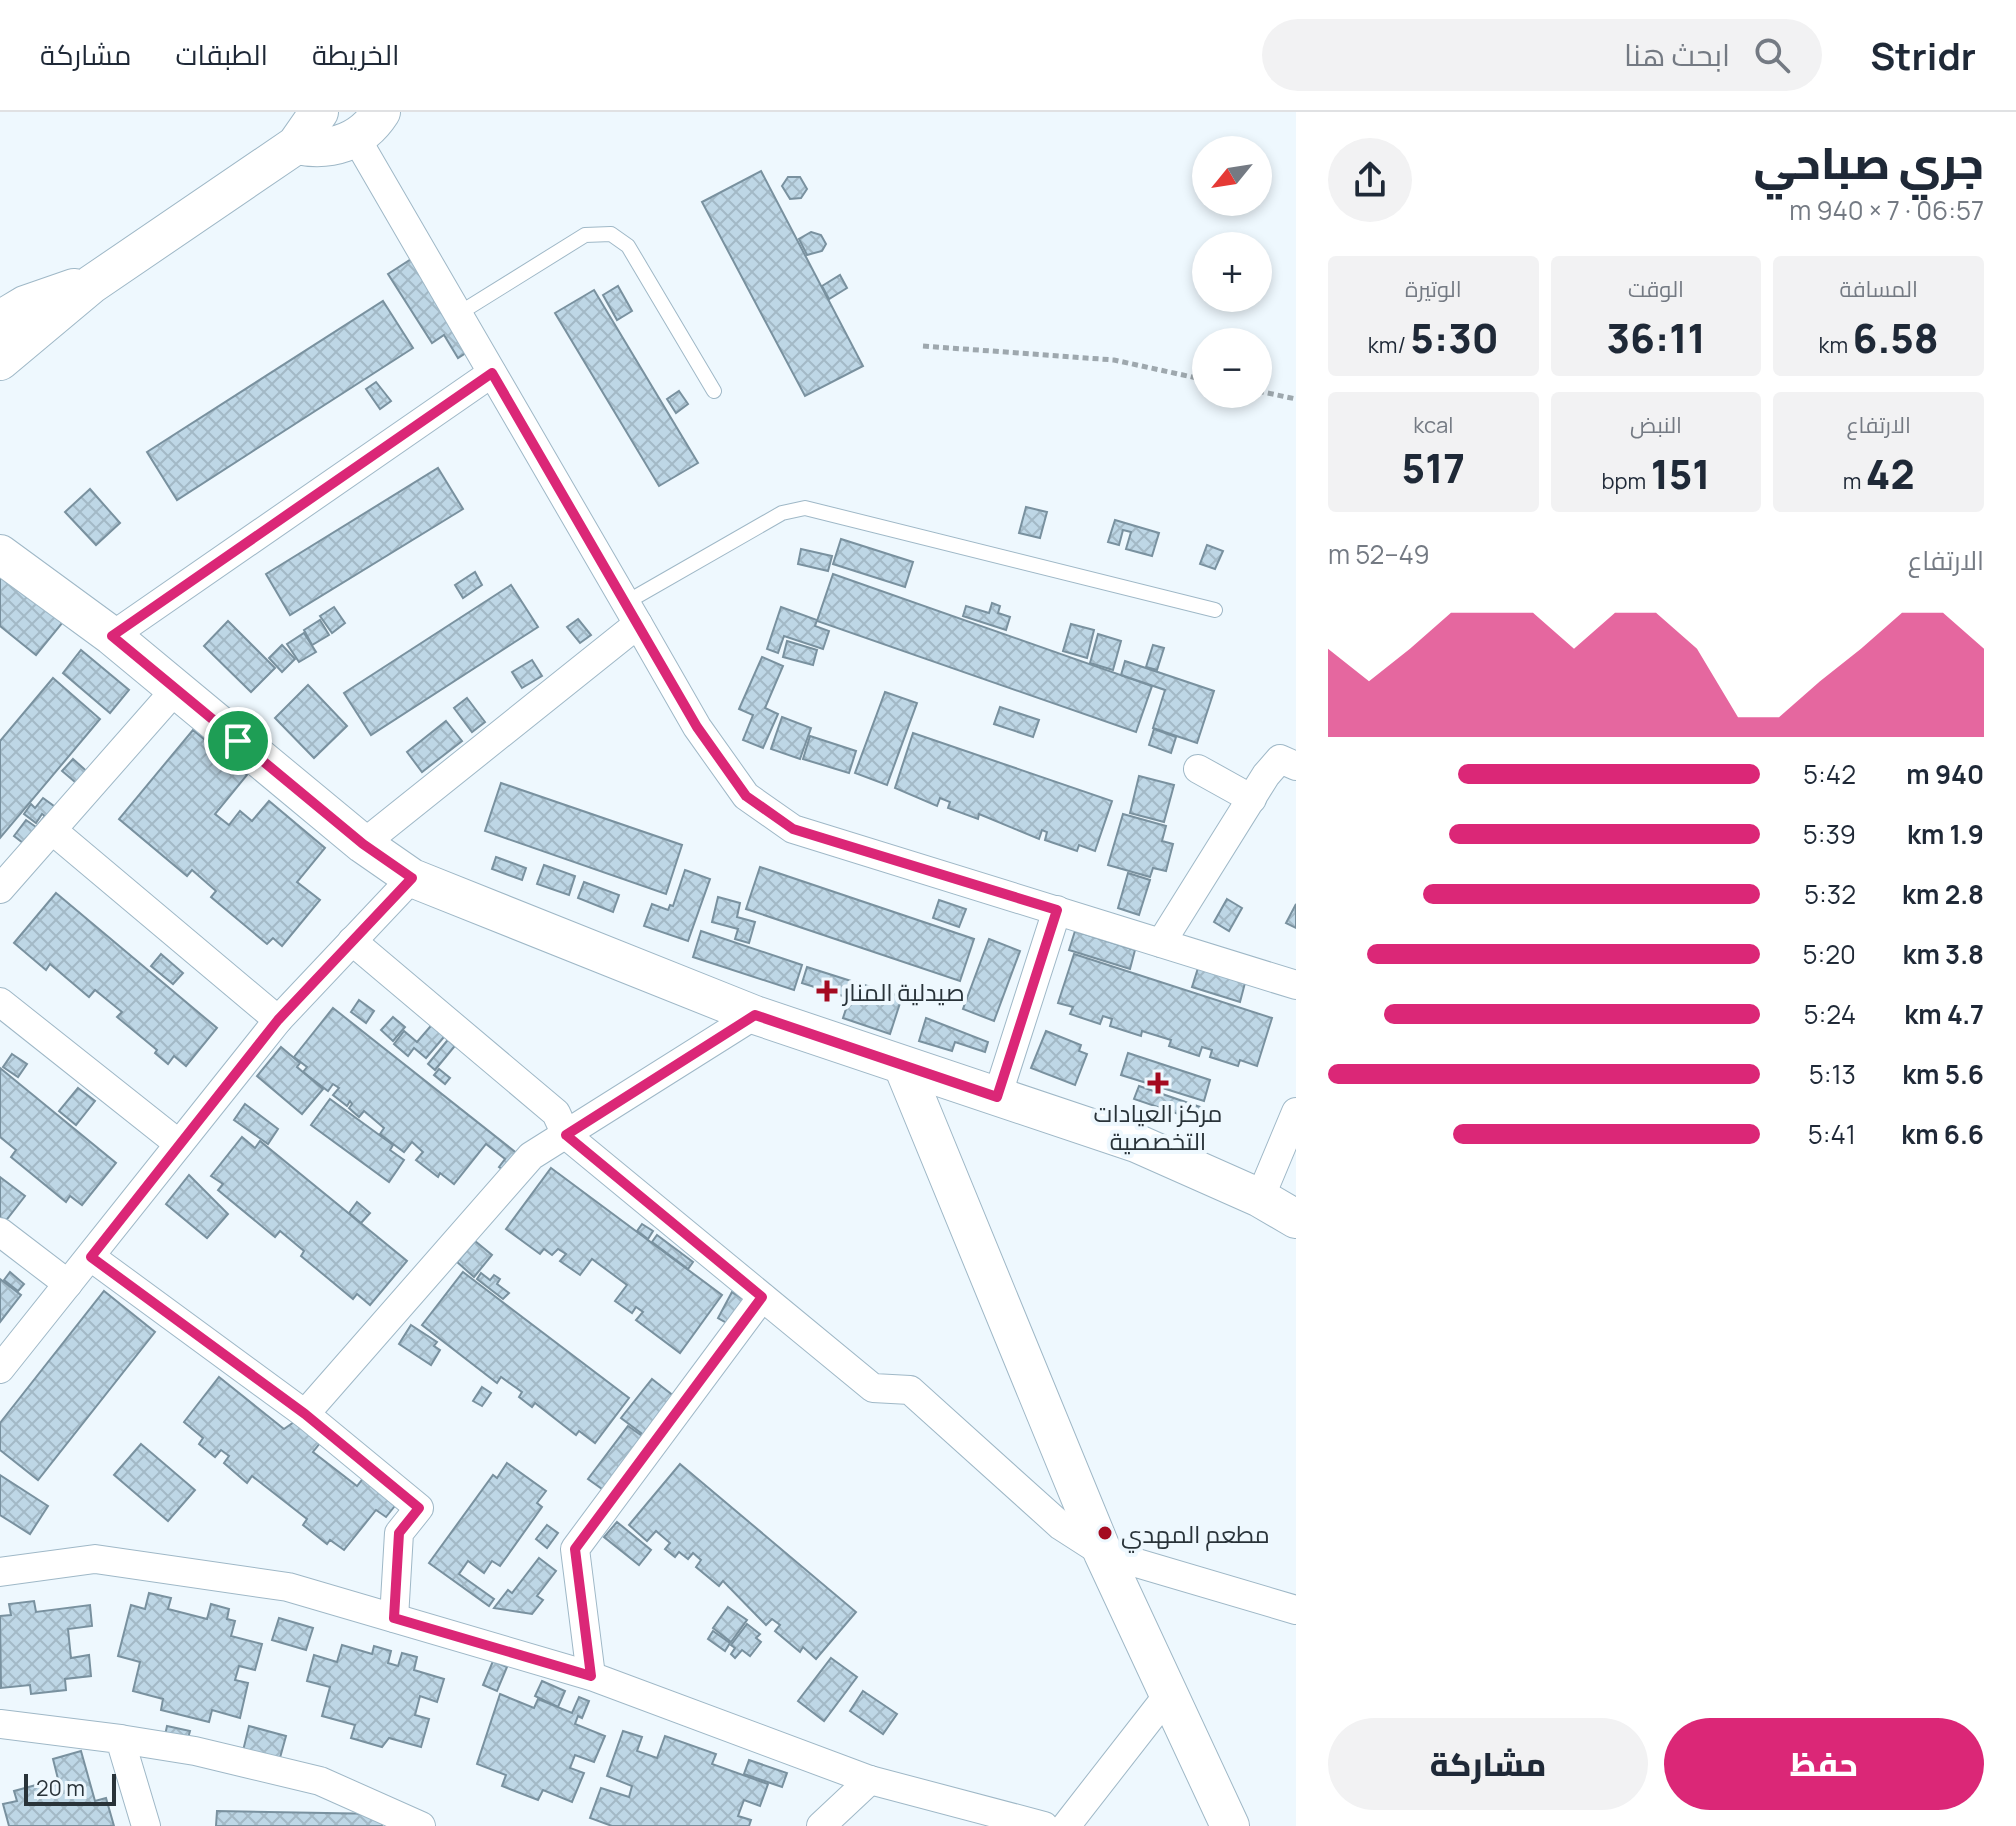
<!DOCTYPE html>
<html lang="ar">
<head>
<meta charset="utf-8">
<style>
	:root { --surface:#fff; --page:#f2f2f3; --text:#1f2937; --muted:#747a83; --line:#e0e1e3; --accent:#db2777 }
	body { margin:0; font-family:Manrope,Cairo,sans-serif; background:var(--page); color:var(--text); direction:rtl; height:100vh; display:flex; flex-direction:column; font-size:30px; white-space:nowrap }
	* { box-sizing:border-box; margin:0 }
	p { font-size:26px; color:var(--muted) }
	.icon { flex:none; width:44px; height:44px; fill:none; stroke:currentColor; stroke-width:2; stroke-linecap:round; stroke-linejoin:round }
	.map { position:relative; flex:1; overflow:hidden; direction:ltr }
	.sheet { display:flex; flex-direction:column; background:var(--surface); width:720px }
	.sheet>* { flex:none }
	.needle { width:52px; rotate:240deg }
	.buttons { position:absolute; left:1192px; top:24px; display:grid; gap:16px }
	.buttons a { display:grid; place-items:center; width:80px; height:80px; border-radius:50%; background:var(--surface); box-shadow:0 4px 12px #0003; font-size:40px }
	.scale { position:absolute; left:24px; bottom:20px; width:92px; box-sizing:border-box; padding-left:8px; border:4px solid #293339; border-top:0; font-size:22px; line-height:28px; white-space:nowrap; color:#293339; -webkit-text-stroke:6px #eef8fe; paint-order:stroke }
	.pin { position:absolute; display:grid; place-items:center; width:68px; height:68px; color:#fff; margin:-34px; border:4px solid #fff; border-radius:50%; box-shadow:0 2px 8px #0007 }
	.round { display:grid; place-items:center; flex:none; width:84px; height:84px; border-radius:42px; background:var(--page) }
	.head { display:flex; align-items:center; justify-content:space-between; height:136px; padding:0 32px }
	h1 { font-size:44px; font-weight:800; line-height:60px }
	.stats { display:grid; grid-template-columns:repeat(3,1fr); gap:12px; height:136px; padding:8px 32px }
	.stats div { display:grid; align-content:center; border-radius:8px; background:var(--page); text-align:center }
	.stats b { font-size:40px; font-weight:800 }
	.stats small { font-size:22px; font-weight:400 }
	.stats p { font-size:22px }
	.chart { height:224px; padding:16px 32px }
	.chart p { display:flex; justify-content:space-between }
	.chart svg { width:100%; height:144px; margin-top:8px; fill:var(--accent); opacity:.7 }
	.action { display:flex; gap:16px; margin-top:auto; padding:16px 32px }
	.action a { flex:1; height:92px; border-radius:48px; background:var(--accent); color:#fff; font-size:32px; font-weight:800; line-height:92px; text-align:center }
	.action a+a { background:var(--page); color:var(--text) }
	ul { padding:0 32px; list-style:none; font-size:26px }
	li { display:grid; grid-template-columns:128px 96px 1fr; align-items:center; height:60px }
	li i { height:20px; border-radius:10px; background:var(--accent) }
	header { display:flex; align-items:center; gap:48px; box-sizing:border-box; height:112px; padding:0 40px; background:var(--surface); border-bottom:2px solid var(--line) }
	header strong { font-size:38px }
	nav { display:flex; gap:44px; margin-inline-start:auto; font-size:28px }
	.search { width:560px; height:72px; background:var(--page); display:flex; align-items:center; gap:20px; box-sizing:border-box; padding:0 28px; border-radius:44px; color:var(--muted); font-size:30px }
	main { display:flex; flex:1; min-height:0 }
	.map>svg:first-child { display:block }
	.building { fill:url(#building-cross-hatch); stroke:#79919f; stroke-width:2 }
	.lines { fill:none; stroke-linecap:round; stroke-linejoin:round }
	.lane-casing { stroke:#9fb8c7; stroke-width:16 }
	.street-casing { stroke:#9fb8c7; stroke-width:30 }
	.secondary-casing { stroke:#9fb8c7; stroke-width:40 }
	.path { stroke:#9ea8ae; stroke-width:5; stroke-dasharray:6 4; stroke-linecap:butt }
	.lane { stroke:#fff; stroke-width:14 }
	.street { stroke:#fff; stroke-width:28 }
	.secondary { stroke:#fff; stroke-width:38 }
	.route-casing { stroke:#fff; stroke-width:16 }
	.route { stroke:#db2777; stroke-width:10 }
	.poi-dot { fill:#a40a20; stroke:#eef8fe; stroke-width:3 }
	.labels { text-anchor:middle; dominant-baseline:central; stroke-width:8; stroke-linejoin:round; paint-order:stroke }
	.poi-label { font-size:24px; fill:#293339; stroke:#eef8fe; text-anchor:start }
</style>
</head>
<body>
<header>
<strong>Stridr</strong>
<div class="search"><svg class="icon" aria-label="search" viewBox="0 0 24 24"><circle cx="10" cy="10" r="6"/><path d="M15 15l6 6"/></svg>ابحث هنا</div>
<nav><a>الخريطة</a><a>الطبقات</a><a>مشاركة</a></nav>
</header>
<main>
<section class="sheet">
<div class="head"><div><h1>جري صباحي</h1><p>06:57 · 7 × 940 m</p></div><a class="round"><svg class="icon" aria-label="share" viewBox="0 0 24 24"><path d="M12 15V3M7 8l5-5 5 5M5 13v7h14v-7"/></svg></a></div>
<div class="stats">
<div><p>المسافة</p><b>6.58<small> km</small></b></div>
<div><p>الوقت</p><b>36:11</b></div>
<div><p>الوتيرة</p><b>5:30<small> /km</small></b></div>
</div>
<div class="stats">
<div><p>الارتفاع</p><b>42<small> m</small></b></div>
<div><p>النبض</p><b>151<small> bpm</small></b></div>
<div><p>kcal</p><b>517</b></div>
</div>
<div class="chart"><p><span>الارتفاع</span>49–52 m</p>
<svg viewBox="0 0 160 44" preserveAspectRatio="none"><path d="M0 44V17L10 27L20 17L30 6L40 6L50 6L60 17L70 6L80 6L90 17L100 38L110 38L120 27L130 17L140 6L150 6L160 17V44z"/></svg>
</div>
<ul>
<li><b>940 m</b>5:42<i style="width:70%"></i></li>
<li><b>1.9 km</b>5:39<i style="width:72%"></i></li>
<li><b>2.8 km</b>5:32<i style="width:78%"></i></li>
<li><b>3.8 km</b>5:20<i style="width:91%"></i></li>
<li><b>4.7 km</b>5:24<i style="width:87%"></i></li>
<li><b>5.6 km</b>5:13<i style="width:100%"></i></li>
<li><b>6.6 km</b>5:41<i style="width:71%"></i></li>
</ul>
<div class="action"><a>حفظ</a><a>مشاركة</a></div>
</section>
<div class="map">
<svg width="1296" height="1714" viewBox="0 0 1296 1714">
	<defs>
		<pattern id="building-cross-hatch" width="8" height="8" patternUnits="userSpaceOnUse" patternTransform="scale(2)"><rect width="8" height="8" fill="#bed7e6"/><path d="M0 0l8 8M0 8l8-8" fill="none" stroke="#a3b9c6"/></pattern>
	</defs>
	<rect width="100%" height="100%" fill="#eef8fe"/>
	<g class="building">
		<path d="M761,59l102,195 -58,30 -103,-194z"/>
		<path d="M788,65h12l7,12 -6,9 -11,1 -8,-13z"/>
		<path d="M811,120l10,3 5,9 -4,7 -15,4 -8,-16z"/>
		<path d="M416,144l59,91 -17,11 -14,-23 -12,8 -44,-69z"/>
		<path d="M840,163l7,13 -18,11 -7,-13z"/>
		<path d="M618,174l14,25 -15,9 -14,-25z"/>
		<path d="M594,178l104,173 -39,23 -104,-173z"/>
		<path d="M383,189l30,47 -236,152 -30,-48z"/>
		<path d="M376,270l15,19 -11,8 -14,-20z"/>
		<path d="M679,279l9,13 -12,9 -9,-14z"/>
		<path d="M438,356l25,41 -173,106 -24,-41z"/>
		<path d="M90,377l30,34 -24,22 -31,-33z"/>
		<path d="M1026,395l21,5 -7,26 -21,-5z"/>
		<path d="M1115,408l44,13 -7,23 -26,-7 5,-17 -8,-2 -4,15 -11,-3z"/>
		<path d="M841,427l72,23 -8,25 -72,-23z"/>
		<path d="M1207,433l16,6 -8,18 -15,-5z"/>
		<path d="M801,437l31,7 -4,15 -30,-7z"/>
		<path d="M0,458l63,52 -27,33 -36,-29z"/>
		<path d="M475,460l7,13 -19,13 -8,-13z"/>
		<path d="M833,462l319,112 -16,46 -319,-111z"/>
		<path d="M511,473l27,42 -167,108 -27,-42z"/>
		<path d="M992,491l8,3 -2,7 12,4 -4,13 -43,-14 3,-10 23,7z"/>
		<path d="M334,495l11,16 -13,10 -12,-17z"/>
		<path d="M781,495l36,13 -2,6 14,5 -6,18 -39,-13 -6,17 -11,-4z"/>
		<path d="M578,507l13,16 -11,8 -13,-16z"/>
		<path d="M320,508l9,15 -17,10 -8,-15z"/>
		<path d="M228,509l47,47 -24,24 -47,-46z"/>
		<path d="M1071,512l23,6 -7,28 -24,-7z"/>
		<path d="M304,521l12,19 -17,10 -12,-18z"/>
		<path d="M1098,522l23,7 -8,29 -23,-7z"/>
		<path d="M787,529l30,9 -4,15 -30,-8z"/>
		<path d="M282,533l13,14 -13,13 -13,-14z"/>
		<path d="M1153,533l11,3 -7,22 -11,-3z"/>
		<path d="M81,538l48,40 -19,23 -47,-40z"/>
		<path d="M762,545l21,9 -18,42 13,6 -15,34 -20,-8 10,-25 -14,-6z"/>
		<path d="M532,548l10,16 -20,12 -10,-16z"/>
		<path d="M1125,549l89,30 -17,52 -44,-15 12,-38 -44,-15z"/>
		<path d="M53,566l47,41 -100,119v-97z"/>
		<path d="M308,573l39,41 -33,32 -39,-40z"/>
		<path d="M885,580l32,11 -30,82 -32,-12z"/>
		<path d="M467,586l18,24 -13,10 -18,-24z"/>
		<path d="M1000,595l39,13 -6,17 -39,-13z"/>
		<path d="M782,605l29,11 -11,31 -29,-10z"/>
		<path d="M446,609l16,20 -40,31 -15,-20z"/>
		<path d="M1154,617l22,8 -5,16 -22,-8z"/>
		<path d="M193,618l54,45 -32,39 14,11 11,-14 12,10 17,-20 56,47 -28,34 23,18 -38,46 -9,-8 -6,6 -56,-47 5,-6 -24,-21 -5,6 -68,-57z"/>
		<path d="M913,621l199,68 -17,50 -16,-6 -2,6 -32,-11 2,-8 -5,-2 -3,9 -60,-25 -1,5 -30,-11 2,-6 -10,-4 -3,8 -42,-18z"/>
		<path d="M810,624l46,15 -7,22 -46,-14z"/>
		<path d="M73,647l18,16 -10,12 -19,-16z"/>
		<path d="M1139,664l35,9 -10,37 -34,-9z"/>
		<path d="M501,671l181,62 -16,49 -181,-63z"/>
		<path d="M43,686l15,11 -9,10 -7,-5 -6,9 -12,-9 7,-10 4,4z"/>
		<path d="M1123,702l43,12 -4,15 11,3 -7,27 -13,-3 -3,9 -42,-12z"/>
		<path d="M44,705l6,4 -27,22 -9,-7 12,-16 10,7z"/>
		<path d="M496,745l30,11 -4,12 -30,-11z"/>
		<path d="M544,753l31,11 -6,19 -32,-11z"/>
		<path d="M760,755l214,72 -14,42 -214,-72z"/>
		<path d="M685,758l25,9 -22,62 -44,-15 8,-22 16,6 2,-5 3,1z"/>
		<path d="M1128,761l22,7 -11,35 -21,-7z"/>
		<path d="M584,770l35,13 -6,17 -35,-14z"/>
		<path d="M56,781l161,135 -31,38 -12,-10 -6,8 -13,-11 2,-3 -40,-33 5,-5 -27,-22 -6,7 -39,-33 -4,6 -32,-27z"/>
		<path d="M718,785l22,6 -3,14 18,5 -6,21 -14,-4 3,-10 -26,-7z"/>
		<path d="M1227,787l15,9 -13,23 -15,-9z"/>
		<path d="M939,788l27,9 -7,18 -26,-9z"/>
		<path d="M1296,792v24l-10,-5z"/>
		<path d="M701,819l101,34 -8,25 -101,-33z"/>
		<path d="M1075,819l60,19 -5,19 -61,-19z"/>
		<path d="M989,827l31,12 -26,70 -31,-12z"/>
		<path d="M161,842l22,19 -10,11 -22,-18z"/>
		<path d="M1074,842l198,64 -15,48 -17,-6 -2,6 -28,-9 2,-7 -10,-3 -3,9 -30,-10 2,-6 -29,-9 -1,5 -31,-10 2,-7 -9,-3 -3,8 -30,-10 3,-7 -15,-4z"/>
		<path d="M807,855l44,14 -5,16 -44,-14z"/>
		<path d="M1198,856l47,15 -5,19 -48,-15z"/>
		<path d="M855,870l47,15 -12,37 -47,-16z"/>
		<path d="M359,888l15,11 -8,12 -15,-11z"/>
		<path d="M333,896l186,147 -13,17 -7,-5 6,-8 -19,-15 -32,40 -14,-11 -2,4 -22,-17 7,-8 -11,-10 -8,10 -24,-18 4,-6 -20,-17 -5,6 -10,-9 3,-4 -2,-3 -3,5 -14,-11 6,-7 -6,-4 -5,7 -25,-19 4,-5 -13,-10z"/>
		<path d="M393,905l12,10 -12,14 -12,-11z"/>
		<path d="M926,906l62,24 -3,10 -30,-10 -3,9 -33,-10z"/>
		<path d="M436,908l13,11 -23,27 -12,-10 -6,8 -14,-12 10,-13 13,11z"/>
		<path d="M1046,919l35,14 -2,6 8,3 -12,31 -44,-17z"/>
		<path d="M451,924l7,6 -23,28 -7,-6z"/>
		<path d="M281,935l19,16 -3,4 26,22 -21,25 -45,-38z"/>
		<path d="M1128,941l82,27 -6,21 -83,-26z"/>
		<path d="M12,942l15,10 -9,13 -15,-10z"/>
		<path d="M0,956l116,95 -34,42 -12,-9 -4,6 -55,-45 5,-7 -16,-13z"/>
		<path d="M439,957l11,9 -5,6 -11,-9z"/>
		<path d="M1139,974l61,21 -4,13 -62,-21z"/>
		<path d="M78,976l17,13 -19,24 -17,-14z"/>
		<path d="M330,987l63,46 -3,5 14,10 -15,22 -78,-57z"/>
		<path d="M245,992l33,25 -10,15 -34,-24z"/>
		<path d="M242,1025l13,11 5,-7 147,120 -37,44 -13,-11 -4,5 -52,-43 3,-5 -24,-20 -5,6 -57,-47 5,-6 -12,-8z"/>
		<path d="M551,1056l171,127 -42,58 -44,-33 7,-8 -7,-5 -4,6 -17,-12 12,-16 -35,-26 -12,16 -20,-14 6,-7 -8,-5 -6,6 -8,-6 -4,5 -34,-25z"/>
		<path d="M189,1063l39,39 -21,24 -41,-34z"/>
		<path d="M0,1065l25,19 -21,27 -4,-3z"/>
		<path d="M357,1090l13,11 -9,10 -12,-10z"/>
		<path d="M642,1112l11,7 -5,8 -11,-8z"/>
		<path d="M657,1123l36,27 -5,7 -36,-27z"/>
		<path d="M475,1129l17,14 -18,22 -17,-15z"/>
		<path d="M10,1160l14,12 -6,7 -14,-11z"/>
		<path d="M463,1160l166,126 -34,45 -16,-12 -3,4 -41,-32 -3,4 -13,-10 3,-5 -21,-15 -4,6 -75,-58z"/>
		<path d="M481,1161l9,7 4,-5 6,4 -3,5 12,9 -6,6 -26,-20z"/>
		<path d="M0,1167l21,16 -21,27z"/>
		<path d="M104,1179l51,41 -117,148 -38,-30v-27z"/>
		<path d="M732,1180l14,9 -14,25 -14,-8z"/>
		<path d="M411,1213l26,17 -3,4 6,4 -9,15 -32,-21z"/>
		<path d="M219,1265l65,52 10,-7 26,21 -7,9 44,34 12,-15 33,26 -16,20 -10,-7 -32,40 -14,-10 -3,4 -24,-19 4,-6 -55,-43 -5,7 -23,-20 5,-7 -8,-6 -6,7 -16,-13 4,-6 -19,-16z"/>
		<path d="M652,1267l23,18 -30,39 -24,-18z"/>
		<path d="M482,1275l9,6 -9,13 -9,-5z"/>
		<path d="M628,1314l17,12 -40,53 -17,-12z"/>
		<path d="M141,1332l54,46 -27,31 -54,-46z"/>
		<path d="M507,1351l39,28 -9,12 5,4 -42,59 -8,-5 -8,12 -16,-12 -9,13 35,25 -5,7 -60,-43 64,-88 4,3z"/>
		<path d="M680,1352l176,148 -40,47 -13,-12 -3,5 -25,-21 5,-6 -8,-6 -6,6 -43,-44 -4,5 -23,-19 5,-7 -8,-7 -5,6 -9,-7 -4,5 -10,-8 5,-6 -14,-12 -9,10 -18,-16z"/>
		<path d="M0,1363l48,31 -18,28 -30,-19z"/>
		<path d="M617,1410l34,28 -12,15 -35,-28z"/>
		<path d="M547,1413l11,8 -11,15 -11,-9z"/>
		<path d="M539,1446l17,13 -19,25 6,4 -11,14 -38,-6 14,-18 4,3z"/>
		<path d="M149,1481l22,5 -3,11 39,10 4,-15 18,5 -2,10 8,2 -4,15 31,8 -7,26 -16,-4 -4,14 13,3 -8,35 -28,-8 -3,12 -48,-12 2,-11 -30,-8 7,-29 -22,-6 13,-51 14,4z"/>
		<path d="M34,1489l2,11 54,-7 2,21 -24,3 3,29 18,-3 2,21 -26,3 1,11 -35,4 -1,-9 -29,3 -1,-72 11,-1 -2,-11z"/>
		<path d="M728,1495l19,13 -16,22 -18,-14z"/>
		<path d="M279,1506l34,10 -7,22 -34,-10z"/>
		<path d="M747,1512l13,10 -4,4 5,4 -11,14 -8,-6 -7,8 -4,-4 4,-6 -4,-3z"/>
		<path d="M713,1519l17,12 -5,8 -17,-12z"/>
		<path d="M342,1533l30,9 2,-8 17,5 -3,12 10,3 4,-13 15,4 -3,13 30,9 -7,23 -17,-6 -5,19 14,4 -8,28 -32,-9 -7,9 -31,-9 4,-13 -33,-9 8,-29 -23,-6 7,-26 23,7z"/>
		<path d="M831,1546l26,19 -33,44 -26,-20z"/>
		<path d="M493,1549l14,6 -10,24 -14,-6z"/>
		<path d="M542,1569l23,10 -7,16 -23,-11z"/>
		<path d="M863,1579l34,23 -14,20 -33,-23z"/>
		<path d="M500,1582l34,14 4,-9 34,14 7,-16 10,4 -7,17 -4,-2 -3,8 30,12 -11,26 -19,-7 -5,13 14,5 -12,29 -29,-12 -5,10 -36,-14 4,-11 -29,-11z"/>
		<path d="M167,1614l23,5 -4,14 -22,-5z"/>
		<path d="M249,1614l37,10 -8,29 -36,-10z"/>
		<path d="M623,1619l19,6 -5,14 20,7 8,-22 51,18 -4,10 56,20 -8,22 -16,-6 -6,16 13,4 -2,6h-137l-22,-8 11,-30 28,9 3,-11 -25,-10z"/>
		<path d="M81,1639l14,50 11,-3 8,28h-105l-6,-22 14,-3 -3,-10 44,-12 -5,-20z"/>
		<path d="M749,1648l38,13 -5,14 -38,-13z"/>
		<path d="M217,1699l165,3v12h-166z"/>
	</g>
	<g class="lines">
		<defs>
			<g id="lane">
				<path d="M458,202l127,-79 26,-1 17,12 86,145"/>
				<path d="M625,491l157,-90 23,-5 410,102"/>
			</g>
			<g id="street">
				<path d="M356,26l282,486 -275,220"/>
				<path d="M638,512l59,103 49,69 47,33 503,156"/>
				<path d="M112,524l380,-263"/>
				<path d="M1198,657l54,30"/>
				<path d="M52,718l226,190"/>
				<path d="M0,777l176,-200"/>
				<path d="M352,829l204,172 10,22 307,253 37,2 151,136 42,27 193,57"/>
				<path d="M1161,831l105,-168 14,-16 16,7"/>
				<path d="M0,890l179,142"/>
				<path d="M997,985l60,-187"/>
				<path d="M1260,1086l36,-86"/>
				<path d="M0,1120l68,52"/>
				<path d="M91,1145l214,157 114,94 -20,25 -5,85"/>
				<path d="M0,1257l278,-349 134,-142"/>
				<path d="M305,1302l226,-258 224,-141"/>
				<path d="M0,1460l95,-13 193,28 303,89 279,104 174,46"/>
				<path d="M591,1564l-16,-127 187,-252"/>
				<path d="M0,1612l120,15 26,87"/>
				<path d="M120,1627l75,12 125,30 101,45"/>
				<path d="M821,1714l49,-46"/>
				<path d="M1066,1714l102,-131"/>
			</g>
			<g id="secondary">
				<path d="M296,33c34,7 65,-2 85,-33"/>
				<path d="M0,208l25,-15 49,-17"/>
				<path d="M0,249l92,-77 204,-139 23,-33"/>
				<path d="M0,442l112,82 251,208 49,34 343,137 381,128 124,55 36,21"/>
				<path d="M903,954l200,487 127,273"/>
			</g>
		</defs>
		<use href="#lane" class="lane-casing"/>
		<use href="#street" class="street-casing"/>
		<use href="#secondary" class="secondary-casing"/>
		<g class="path">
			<path d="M923,234l191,14 92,20"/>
			<path d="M1258,279l38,8"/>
		</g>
		<use href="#lane" class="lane"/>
		<use href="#street" class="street"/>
		<use href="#secondary" class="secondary"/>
	</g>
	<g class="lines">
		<defs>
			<path id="route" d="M492,261l205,354 49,69 47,33 264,81 -60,187 -242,-82 -189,120 196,162 -187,252 16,127 -197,-58 5,-85 20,-25 -114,-94 -214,-157 187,-237 134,-142 -49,-34 -251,-208z"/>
		</defs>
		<use href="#route" class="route-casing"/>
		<use href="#route" class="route"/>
	</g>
	<g class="poi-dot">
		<path d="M823 867h8v8h8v8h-8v8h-8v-8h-8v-8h8z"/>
		<path d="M1154 959h8v8h8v8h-8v8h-8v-8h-8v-8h8z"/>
		<circle cx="1105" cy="1421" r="8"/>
	</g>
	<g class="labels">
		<g class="poi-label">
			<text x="843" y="879">صيدلية المنار</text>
			<text x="1158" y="1000" text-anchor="middle">مركز العيادات<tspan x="1158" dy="28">التخصصية</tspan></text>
			<text x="1121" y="1421">مطعم المهدي</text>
		</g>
	</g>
</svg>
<div class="buttons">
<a><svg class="needle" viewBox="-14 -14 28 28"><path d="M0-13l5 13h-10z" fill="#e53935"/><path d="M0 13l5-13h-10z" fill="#747a83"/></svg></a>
<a>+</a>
<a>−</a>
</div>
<div class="scale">20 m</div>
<div class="pin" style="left:238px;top:629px;background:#1e9e55"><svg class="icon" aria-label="arrive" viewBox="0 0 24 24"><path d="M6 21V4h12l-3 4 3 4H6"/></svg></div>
</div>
</main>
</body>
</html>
